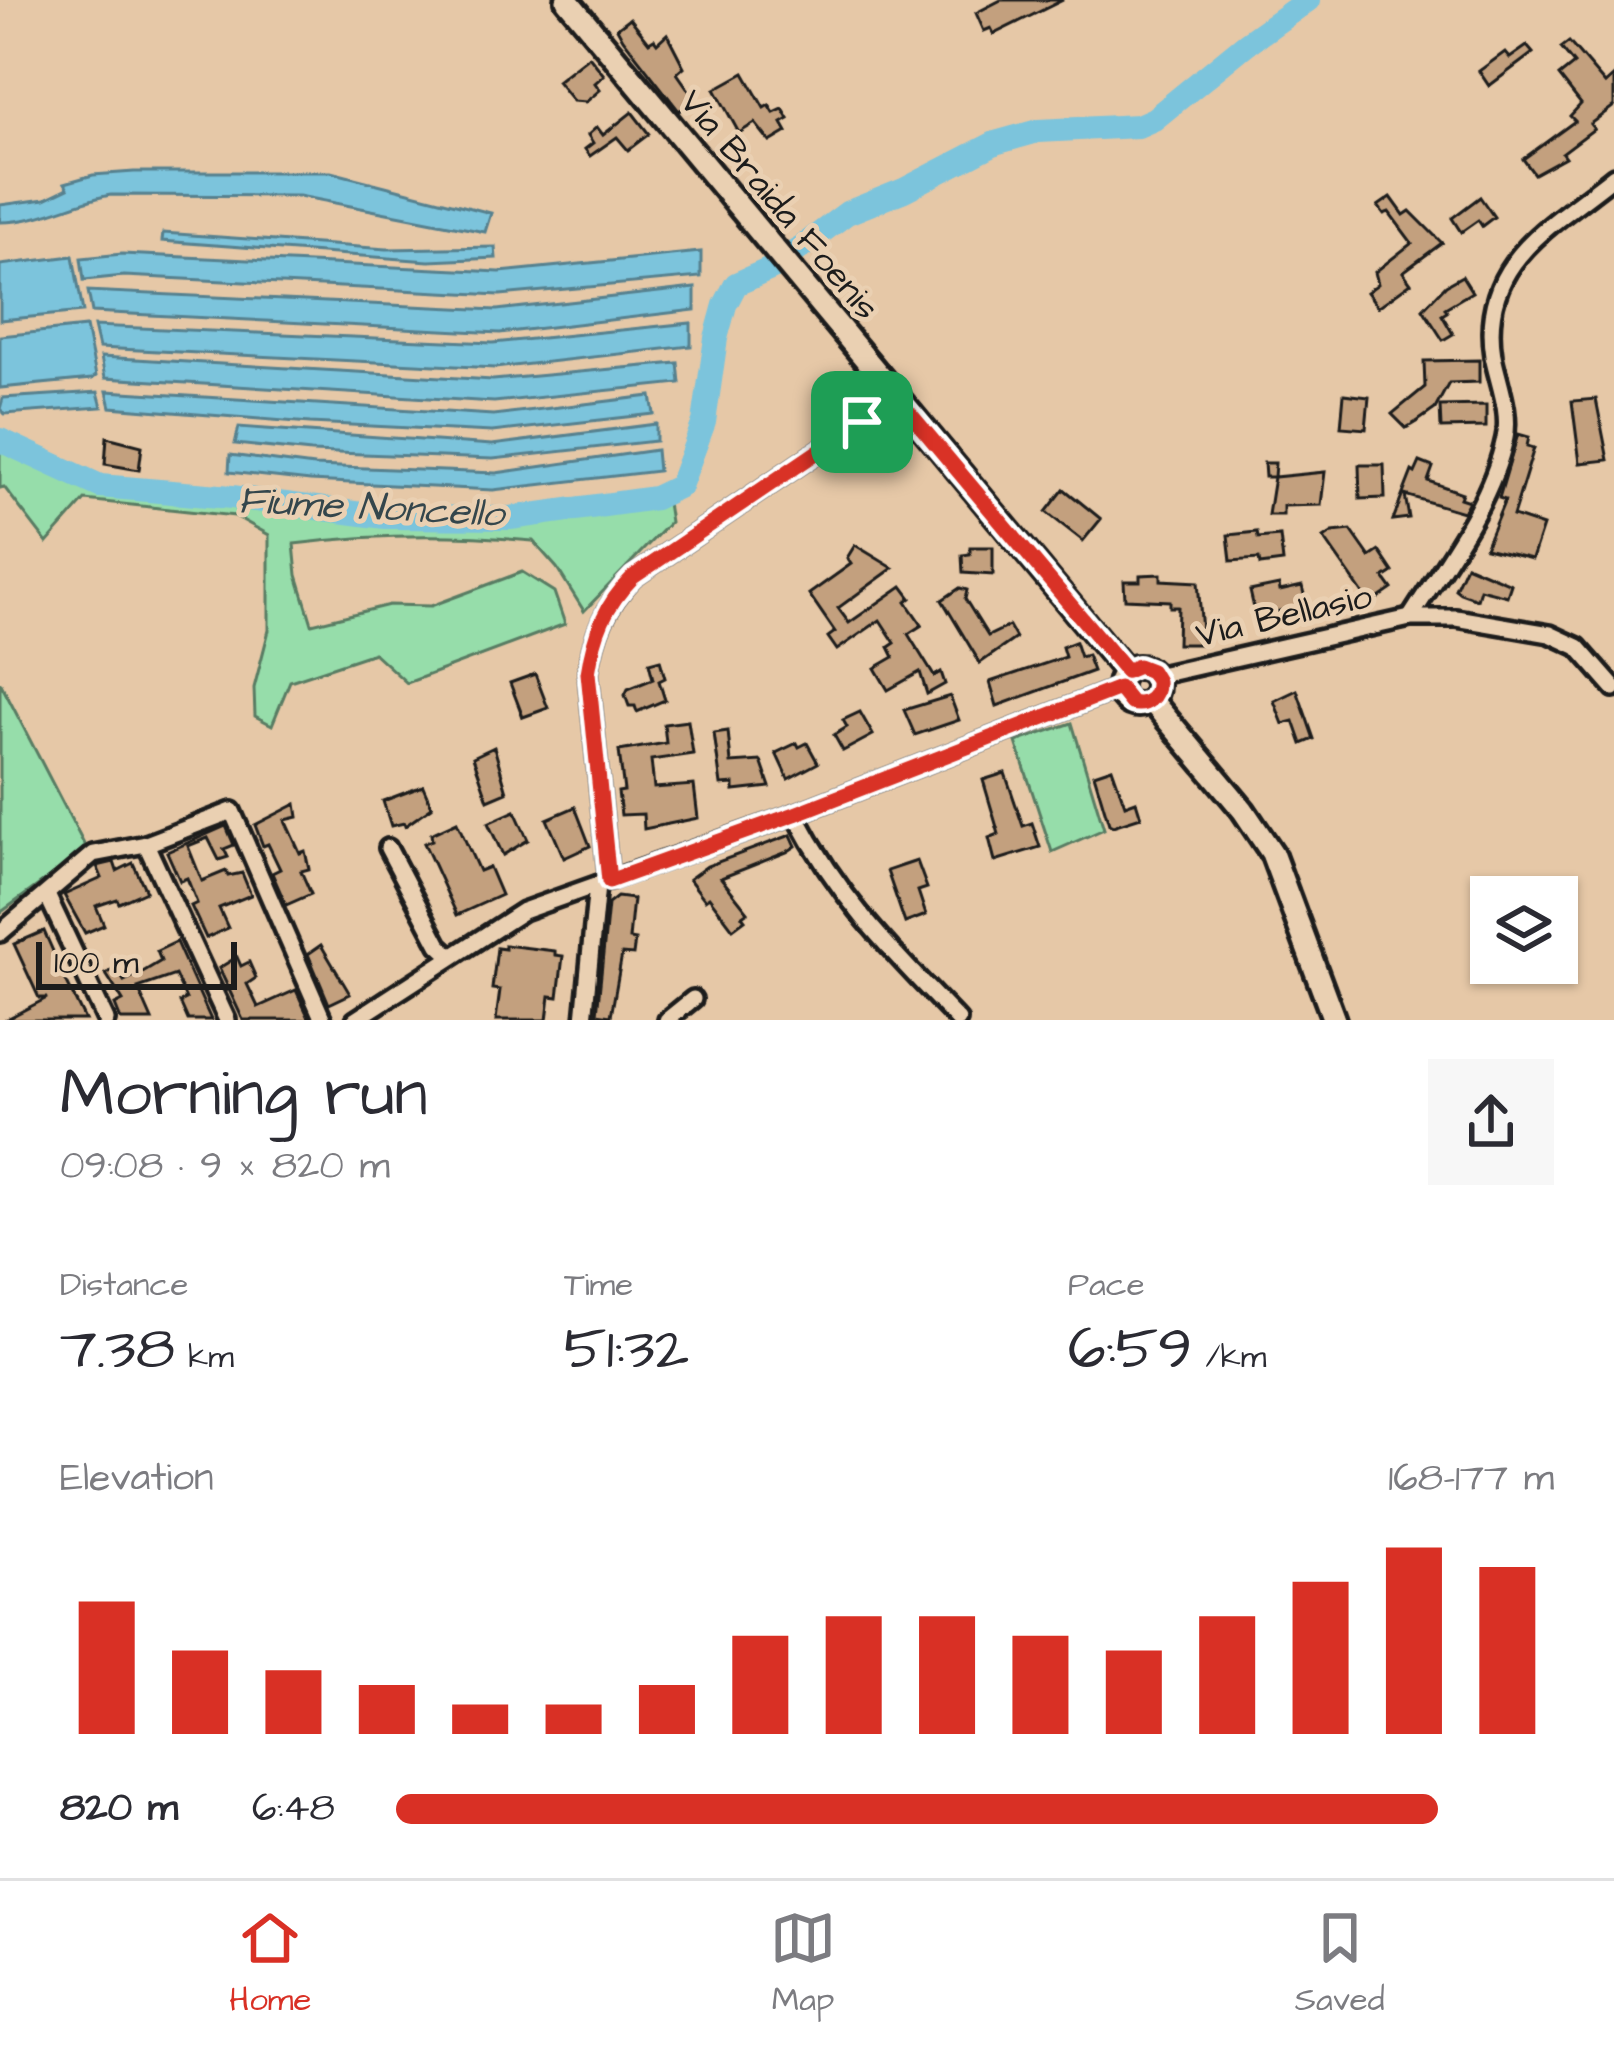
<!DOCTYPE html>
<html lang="en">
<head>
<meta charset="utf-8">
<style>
	:root { --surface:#fff; --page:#f7f7f7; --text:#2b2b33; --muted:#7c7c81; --line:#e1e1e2; --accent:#d93025 }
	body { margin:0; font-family:"Architects Daughter",sans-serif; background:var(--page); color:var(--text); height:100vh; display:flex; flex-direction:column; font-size:45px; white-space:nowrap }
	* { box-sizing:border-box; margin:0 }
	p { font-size:39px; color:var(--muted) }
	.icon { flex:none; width:66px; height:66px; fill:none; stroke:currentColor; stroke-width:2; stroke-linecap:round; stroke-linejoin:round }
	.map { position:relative; height:1020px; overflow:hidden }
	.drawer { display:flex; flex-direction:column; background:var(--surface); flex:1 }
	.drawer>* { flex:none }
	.controls { position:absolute; left:1470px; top:876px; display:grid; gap:24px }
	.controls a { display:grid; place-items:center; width:108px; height:108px; border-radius:0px; background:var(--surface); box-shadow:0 3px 9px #0004; font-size:60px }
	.scale { position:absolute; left:36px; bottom:30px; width:201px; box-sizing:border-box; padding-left:12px; border:6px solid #1c1c1c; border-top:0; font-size:33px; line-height:42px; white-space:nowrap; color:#1c1c1c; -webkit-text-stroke:9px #ead0b2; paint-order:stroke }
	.pin { position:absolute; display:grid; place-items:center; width:102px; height:102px; color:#fff; margin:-51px; border-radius:24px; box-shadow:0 6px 18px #0006 }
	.round { display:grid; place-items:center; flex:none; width:126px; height:126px; border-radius:0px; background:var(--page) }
	.headline { display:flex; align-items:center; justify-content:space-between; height:204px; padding:0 60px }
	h1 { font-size:66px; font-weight:600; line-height:90px }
	.figures { display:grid; grid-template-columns:repeat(3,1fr); gap:18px; height:204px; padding:12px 60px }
	.figures div { display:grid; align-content:center }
	.figures b { font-size:60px; font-weight:600 }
	.figures small { font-size:33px; font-weight:400 }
	.figures p { font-size:33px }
	.chart { height:336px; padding:24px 60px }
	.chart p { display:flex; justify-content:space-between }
	.chart svg { width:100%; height:216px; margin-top:12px; stroke:var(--accent); stroke-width:6 }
	ul { padding:0 60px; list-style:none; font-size:39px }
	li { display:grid; grid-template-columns:192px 144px 1fr; align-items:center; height:90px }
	li i { height:30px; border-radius:15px; background:var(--accent) }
	.dock { display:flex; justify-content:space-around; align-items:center; height:168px; border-top:3px solid var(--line); background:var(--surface); font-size:33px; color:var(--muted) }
	.dock a { display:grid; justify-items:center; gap:6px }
	.dock .on { color:var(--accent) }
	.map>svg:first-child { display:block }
	.green { fill:#96ddaa; stroke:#597c63; stroke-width:3 }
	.water { fill:#7cc4dc; stroke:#56818f; stroke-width:3 }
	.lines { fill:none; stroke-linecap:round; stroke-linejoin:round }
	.river { stroke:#7cc4dc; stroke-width:24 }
	.building { fill:#c3a07e; stroke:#1c1c1c; stroke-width:3 }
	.street-casing { stroke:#1c1c1c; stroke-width:24 }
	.secondary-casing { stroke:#1c1c1c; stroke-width:30 }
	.street { stroke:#ead0b2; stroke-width:15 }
	.secondary { stroke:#ead0b2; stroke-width:21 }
	.route-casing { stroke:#fff; stroke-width:24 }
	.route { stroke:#d93025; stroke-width:15 }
	.labels { text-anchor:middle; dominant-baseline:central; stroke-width:10; stroke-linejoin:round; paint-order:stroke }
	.street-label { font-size:36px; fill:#1c1c1c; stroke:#ead0b2 }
	.water-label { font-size:39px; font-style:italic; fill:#34464c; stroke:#ead0b2 }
</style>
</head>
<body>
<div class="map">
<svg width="1614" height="1020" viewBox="0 0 1614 1020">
	<rect width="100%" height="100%" fill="#e6c8a7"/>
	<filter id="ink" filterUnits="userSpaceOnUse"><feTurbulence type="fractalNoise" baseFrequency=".00833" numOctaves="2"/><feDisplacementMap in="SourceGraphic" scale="24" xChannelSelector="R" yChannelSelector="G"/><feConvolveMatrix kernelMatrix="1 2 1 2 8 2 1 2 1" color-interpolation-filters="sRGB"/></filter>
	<g filter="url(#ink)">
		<g class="green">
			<path d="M0,440l100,46 132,11 153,20 125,1 145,-20 12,5 3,19 -86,89 -27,-43 -24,-27c-80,-8 -159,-7 -239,3l3,31 15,49 77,-19 42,1 91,-34 32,20 11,32 -158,59 -33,-30 -84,28 -18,44 -17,-9 -1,-28 15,-58v-95l-34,-19 -150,-16 -38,43 -43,-56 -4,1z"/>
			<path d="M0,682l87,168 -87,63z"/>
			<path d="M1072,723l32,106 -52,23 -36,-110z"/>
		</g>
		<g class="water">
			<path d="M134,172h197l160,41 -6,19 -186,-36 -188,-1c-39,7 -70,27 -111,27v-17l45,-6 23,-11 -3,-5 28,-8z"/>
			<path d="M163,233l224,16 108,-2 1,11 -67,3 -267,-20z"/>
			<path d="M701,252v25l-201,18 -376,-19 -40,4 -3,-22 41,-4 378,18z"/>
			<path d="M73,256l10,56 -83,8v-55z"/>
			<path d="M695,288v22l-195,23 -408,-21 -4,-21 409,19z"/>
			<path d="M691,323v23l-196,22 -396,-20 -5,-22 399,17z"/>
			<path d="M86,327l10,49 -4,3 -92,9v-52z"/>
			<path d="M101,357l392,23 185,-17 2,20 -186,19 -389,-24z"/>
			<path d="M107,391l386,24 158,-19 3,18 -162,18 -182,-9 -199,-16z"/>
			<path d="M98,392l4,15 -97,7 -5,-5 3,-11z"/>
			<path d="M656,424v17l-163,18 -182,-7 -76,-8 4,-17 253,18z"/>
			<path d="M656,450l2,21 -165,19 -183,-9 -81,-9 1,-17 84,11 182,7z"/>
		</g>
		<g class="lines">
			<path class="river" d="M0,440l100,46 132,11 153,20 125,1 145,-20 25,-12 24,-64 12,-84 9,-33 11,-21 39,-17 72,-54 57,-23 91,-47 43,-12 100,-5 16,-7 92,-75 62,-44"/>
		</g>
		<g class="building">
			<path d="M1001,0h62l-69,34 -3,-6 -7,3 -8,-18z"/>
			<path d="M630,18l19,24 5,-3 3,4 10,-9 17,33 -7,6 18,26 -16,12 -56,-72 -6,-11z"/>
			<path d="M1569,42l36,42 9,-8v30l-24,18 4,5 -32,24 3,4 -31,17 -11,-15 52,-38 -5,-5 11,-12 -22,-28 15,-12 -13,-16z"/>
			<path d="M1527,46l6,7 -44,33 -10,-15 26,-19 5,6z"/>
			<path d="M589,56l15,19 -9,8 5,7 -14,12 -13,-1 -16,-20z"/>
			<path d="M744,73l20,35 5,-3 5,8 9,-4 6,10 -7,4 5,9 -17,10 -15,-19 -16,10 -24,-44z"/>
			<path d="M632,112l17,22 -21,16 -11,-13 -27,19 -5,-7 8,-6 -5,-8 9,-8 6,8z"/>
			<path d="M1391,197l13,18 6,-4 32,32 -39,29 8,11 -33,24 -11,-15 11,-8 -3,-12 37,-29 -23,-31 -5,2 -6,-8z"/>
			<path d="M1480,197l14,20 -12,9 -4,-6 -17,12 -9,-14z"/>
			<path d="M1462,276l10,16 -27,16 2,4 -5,3 11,19 -10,6 -20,-31 23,-24z"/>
			<path d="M1479,360v22l-30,1 -14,26 -17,12 -12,7 -14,-14 33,-27 -1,-26z"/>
			<path d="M1344,394l25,3 -3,32 -25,-2z"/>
			<path d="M1596,399l12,61 -28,3 -8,-62z"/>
			<path d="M1486,405v22l-45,1 -1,-22z"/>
			<path d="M1518,434l11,3 -2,9 7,2 -21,68 30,10 -11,33 -47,-11 20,-48 -6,-2z"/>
			<path d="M107,437l35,9 -3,24 -34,-6z"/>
			<path d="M1420,462l13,5 -5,14 34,12 -2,5 9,3 -6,11 -58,-17 4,23 -16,2 19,-49 3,2z"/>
			<path d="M1264,463h11l-1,14 51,-5 -4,33 -38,1v9h-15l6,-38h-9z"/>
			<path d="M1359,465h25l1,33 -25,1z"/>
			<path d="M1064,489l37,30 -18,22 -37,-29z"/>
			<path d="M1351,530l19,27 9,-6 14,21 -9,6 8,11 -22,15 -46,-66 9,-6z"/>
			<path d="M1257,532l1,6 22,-2 3,26 -23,3 -1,-6 -28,2 -3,-26z"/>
			<path d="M855,545l38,23 -55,40 11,15 53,-37 9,12 -5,4 16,23 -14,9 26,42 7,-4 4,12 -18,10 -7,-22 -32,18 -13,-22 19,-11 -5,-10 6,-4 -15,-23 -43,30 -9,-13 7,-5 -26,-38 42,-30 -4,-6z"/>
			<path d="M970,547h23v28l-30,-2 -1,-18 8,-1z"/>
			<path d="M1466,565l45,19 -4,12 -27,-7 -3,10 -17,-6 -5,-4z"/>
			<path d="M1161,574v6l37,2 5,62h-26l1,-37h-8v-6l-45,-2 -1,-18h16v-6z"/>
			<path d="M1279,585l1,6 22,-5 6,25 -23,5 -2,-6 -27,7 -6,-26z"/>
			<path d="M960,588l7,2 -2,9 23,37 21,-10 7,12 -36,25 -38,-63z"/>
			<path d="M1075,642l5,15 7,-2 6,16 -96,35 -7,-24 75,-25 -3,-10z"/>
			<path d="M660,660l5,18 -6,3 6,19 -28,12 -2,-6h-6l-4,-11 3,-6 25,-10 -4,-16z"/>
			<path d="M535,674l13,34 -25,9 -13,-34z"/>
			<path d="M1297,690l17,49 -12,5 -8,-23 -11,3 -9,-23z"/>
			<path d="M950,696l9,24 -44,15 -11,-25z"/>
			<path d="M860,712l13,23 -30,16 -9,-16 13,-8 -4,-7z"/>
			<path d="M688,721l5,33 -42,6 3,28 40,-3 4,33 -54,11 -1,-15 -22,1 -3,-23 6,-1 -5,-40 47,-8 -2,-19z"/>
			<path d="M728,731l3,32 30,-2 9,26 -36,4v-7l-13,1 -7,-52z"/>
			<path d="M797,743l2,4 8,-4 11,20 -30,16 -12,-26z"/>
			<path d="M494,747l13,45 -19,8 -15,-43z"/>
			<path d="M1112,768l13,37 11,-4 5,16 -28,9 -4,-2 -15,-50z"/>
			<path d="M1005,773l18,53 9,-3 8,24 -45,14 -6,-23 10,-4 -16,-54z"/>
			<path d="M423,786l9,21 -27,19 -1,-3 -13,3 -8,-25z"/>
			<path d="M296,804l2,13 -13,3 15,33 5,-2 4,18 -8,2 10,23 -25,11 -14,-32 8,-4 -12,-25 -5,2 -8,-21z"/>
			<path d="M575,807l15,39 -26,12 -17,-39z"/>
			<path d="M515,811l13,29 -25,15 -15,-32z"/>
			<path d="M457,822l22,49 10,-4 12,28 -44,20 -33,-72 8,-3 -1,-6z"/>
			<path d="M226,826l8,19 -10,4 4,8 -9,3 -11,-22 -20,8 14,35 24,-10 2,5 14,-3 9,22 -32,13 9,20 -22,10 -15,-32 6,-3 -10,-25 -7,3 -13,-29z"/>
			<path d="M791,835l5,11 -9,6 -66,26 27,34 -6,4 3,4 -12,9 -24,-32 -4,3 -16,-21 18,-13z"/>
			<path d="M917,861l10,27 -9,3 8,24 -21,8 -18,-52z"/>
			<path d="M114,862l3,9 16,-8 13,28 -27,12 -2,-4 -21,7 8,19 -19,8 -21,-38 38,-17 -5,-12z"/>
			<path d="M617,897l16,2 -4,40 6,1 -2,15 -11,-1 -11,62 -14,-2 11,-110z"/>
			<path d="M44,931l24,54 17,35h-80l42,-22h-8l-25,-54z"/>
			<path d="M176,942l35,78h-23l-8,-18 6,-3 -11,-24 -37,13 14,32h-31l-6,-15 8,-4 -17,-27 10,-6 8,13 17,-8 20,-12 -4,-10z"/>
			<path d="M321,945l29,49 -21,10 -21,-50z"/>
			<path d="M505,945l50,6v4l8,1 -5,41 -8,-1 -3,24h-51l4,-30 -8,-1 5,-41 8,1z"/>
			<path d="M237,957l4,9 8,-4 7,16 -9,6 11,23 38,-17 14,30h-67l-24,-52z"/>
		</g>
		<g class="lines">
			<defs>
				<g id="street">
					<path d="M1410,618c35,-56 81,-114 95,-180 6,-26 -7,-56 -12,-82 -15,-94 58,-129 121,-180"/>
					<path d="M1155,676l255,-58h46l94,16 28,13 36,41"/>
					<path d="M795,814c44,85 97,138 163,206"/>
					<path d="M146,844l81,176"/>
					<path d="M388,848l51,97 12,11"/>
					<path d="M609,881l-21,-208c6,-40 17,-67 45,-96l264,-179"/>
					<path d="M47,895l59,125"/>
					<path d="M0,933l93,-79 53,-10 86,-33 91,209"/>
					<path d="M355,1020l168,-109 272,-97 324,-126"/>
					<path d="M584,1020l13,-135"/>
					<path d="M667,1020l26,-21"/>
				</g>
				<g id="secondary">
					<path d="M567,0l558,671"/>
					<circle cx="1138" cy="686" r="19"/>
					<path d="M1151,700l92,110 29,43 62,167"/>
				</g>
			</defs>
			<use href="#street" class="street-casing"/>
			<use href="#secondary" class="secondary-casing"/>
			<use href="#street" class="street"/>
			<use href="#secondary" class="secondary"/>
		</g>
	</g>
	<g class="lines" filter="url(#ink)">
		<defs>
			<path id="route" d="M897,398l229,273 12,-5 13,5 6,10c1,16 -10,26 -26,22l-12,-15 -324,126 -186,67 -21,-208c6,-40 17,-68 45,-96z"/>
		</defs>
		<use href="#route" class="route-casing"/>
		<use href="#route" class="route"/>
	</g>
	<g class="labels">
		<g class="street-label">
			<text transform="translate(779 205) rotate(50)">Via Braida Foenis</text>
			<text transform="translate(1284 616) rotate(-13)">Via Bellasio</text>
		</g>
		<g class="water-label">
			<text transform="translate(371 508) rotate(3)">Fiume Noncello</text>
		</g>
	</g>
</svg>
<div class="controls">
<a><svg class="icon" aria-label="layers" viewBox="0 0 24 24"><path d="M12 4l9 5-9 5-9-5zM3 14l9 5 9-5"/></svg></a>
</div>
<div class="scale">100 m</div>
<div class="pin" style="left:862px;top:422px;background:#1e9e55"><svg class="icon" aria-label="arrive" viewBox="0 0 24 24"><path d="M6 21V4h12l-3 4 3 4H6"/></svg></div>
</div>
<section class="drawer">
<div class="headline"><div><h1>Morning run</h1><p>09:08 · 9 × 820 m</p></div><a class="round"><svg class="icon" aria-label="share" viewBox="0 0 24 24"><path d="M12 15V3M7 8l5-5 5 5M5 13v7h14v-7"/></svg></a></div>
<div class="figures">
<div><p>Distance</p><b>7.38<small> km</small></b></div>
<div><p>Time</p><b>51:32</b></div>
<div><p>Pace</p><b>6:59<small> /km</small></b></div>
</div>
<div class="chart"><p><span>Elevation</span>168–177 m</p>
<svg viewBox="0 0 160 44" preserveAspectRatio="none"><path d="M5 44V17M15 44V27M25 44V31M35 44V34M45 44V38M55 44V38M65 44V34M75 44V24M85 44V20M95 44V20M105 44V24M115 44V27M125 44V20M135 44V13M145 44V6M155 44V10"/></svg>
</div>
<ul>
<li><b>820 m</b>6:48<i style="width:90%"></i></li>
</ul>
</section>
<nav class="dock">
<a class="on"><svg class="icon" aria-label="home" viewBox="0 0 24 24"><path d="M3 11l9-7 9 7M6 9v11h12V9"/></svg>Home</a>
<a><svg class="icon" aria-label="map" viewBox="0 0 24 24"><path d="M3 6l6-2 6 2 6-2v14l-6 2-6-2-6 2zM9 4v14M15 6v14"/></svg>Map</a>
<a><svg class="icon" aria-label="saved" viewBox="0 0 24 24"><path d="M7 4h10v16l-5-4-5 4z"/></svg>Saved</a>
</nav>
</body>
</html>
